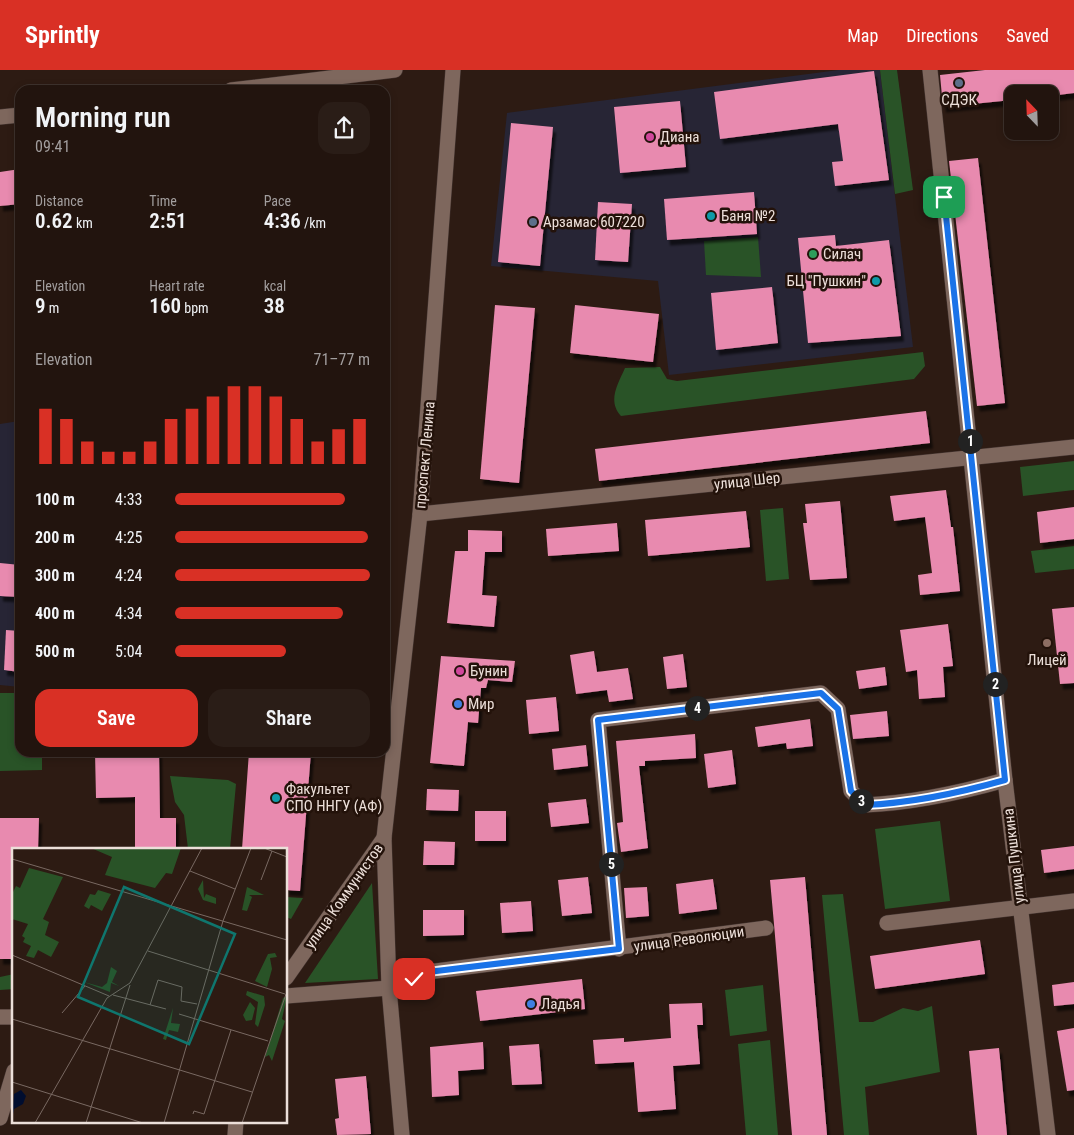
<!DOCTYPE html>
<html lang="en">
<head>
<meta charset="utf-8">
<style>
	:root { --surface:#22140e; --page:#2a1d17; --text:#f1f3f6; --muted:#a29e9e; --line:#3f332e; --accent:#d93025 }
	body { margin:0; font-family:"Roboto Condensed",sans-serif; background:var(--page); color:var(--text); height:100vh; display:flex; flex-direction:column; font-size:19px; white-space:nowrap }
	* { box-sizing:border-box; margin:0 }
	p { font-size:16px; color:var(--muted) }
	.icon { flex:none; width:28px; height:28px; fill:none; stroke:currentColor; stroke-width:2; stroke-linecap:round; stroke-linejoin:round }
	.map { position:relative; flex:1; overflow:hidden }
	.details { position:absolute; left:15px; top:15px; width:375px; height:672px; display:flex; flex-direction:column; background:var(--surface); border-radius:15px; box-shadow:0 2px 8px #0003,0 0 0 1px var(--line) }
	.details>* { flex:none }
	.needle { width:32px; rotate:337deg }
	.tools { position:absolute; left:1004px; top:15px; display:grid; gap:10px }
	.tools a { display:grid; place-items:center; width:55px; height:55px; border-radius:10px; background:var(--surface); box-shadow:0 2px 8px #0003,0 0 0 1px var(--line); font-size:25px }
	.pin { position:absolute; display:grid; place-items:center; width:42px; height:42px; color:#fff; margin:-21px; border-radius:10px; box-shadow:0 2px 8px #0006 }
	.km { position:absolute; width:25px; height:25px; margin:-12px; border-radius:50%; background:#222; color:#fff; font-size:14px; line-height:25px; text-align:center }
	.round { display:grid; place-items:center; flex:none; width:52px; height:52px; border-radius:15px; background:var(--page) }
	.headline { display:flex; align-items:center; justify-content:space-between; height:85px; padding:0 20px }
	h1 { font-size:28px; font-weight:600; line-height:38px }
	.stats { display:grid; grid-template-columns:repeat(3,1fr); gap:8px; height:85px; padding:5px 20px }
	.stats div { display:grid; align-content:center }
	.stats b { font-size:21px; font-weight:600 }
	.stats small { font-size:14px; font-weight:400 }
	.stats p { font-size:14px }
	.chart { height:140px; padding:10px 20px }
	.chart p { display:flex; justify-content:space-between }
	.chart svg { width:100%; height:90px; margin-top:5px; stroke:var(--accent); stroke-width:6 }
	.primary-button { display:flex; gap:10px; margin-top:auto; padding:10px 20px }
	.primary-button a { flex:1; height:58px; border-radius:15px; background:var(--accent); color:#fff; font-size:20px; font-weight:600; line-height:58px; text-align:center }
	.primary-button a+a { background:var(--page); color:var(--text) }
	ul { padding:0 20px; list-style:none; font-size:16px }
	li { display:grid; grid-template-columns:80px 60px 1fr; align-items:center; height:38px }
	li i { height:12px; border-radius:6px; background:var(--accent) }
	header { display:flex; align-items:center; gap:30px; box-sizing:border-box; height:70px; padding:0 25px; background:var(--accent); color:#fff }
	header strong { font-size:24px }
	nav { display:flex; gap:28px; margin-inline-start:auto; font-size:18px }
	.map>svg:first-child { display:block }
	.industrial { fill:#272535 }
	.green { fill:#295327 }
	.building { fill:#e88aaf; filter:url(#shadow) }
	.lines { fill:none; stroke-linecap:round; stroke-linejoin:round }
	.street-casing { stroke:#443531; stroke-width:16 }
	.secondary-casing { stroke:#443531; stroke-width:16 }
	.street { stroke:#7e675d; stroke-width:15 }
	.secondary { stroke:#7e675d; stroke-width:15 }
	.route-casing { stroke:#fff; stroke-width:10 }
	.route { stroke:#1a73e8; stroke-width:6 }
	.service-dot { fill:#5c6f8a; stroke:#23120a; stroke-width:2 }
	.hotel-dot { fill:#d1479c; stroke:#23120a; stroke-width:2 }
	.culture-dot { fill:#0f9aa8; stroke:#23120a; stroke-width:2 }
	.leisure-dot { fill:#2e9e5b; stroke:#23120a; stroke-width:2 }
	.education-dot { fill:#8d6e63; stroke:#23120a; stroke-width:2 }
	.shop-dot { fill:#3f7fe0; stroke:#23120a; stroke-width:2 }
	.labels { text-anchor:middle; dominant-baseline:central; stroke-width:5; stroke-linejoin:round; paint-order:stroke }
	.poi-label { font-size:15px; fill:#ecdfd9; stroke:#23120a; text-anchor:start }
	.street-label { font-size:15px; fill:#ecdfd9; stroke:#23120a }
	.inset-road { fill:none; stroke:#796962; stroke-width:1 }
	.view { fill:#0f766e; fill-opacity:0.15; stroke:#0f766e; stroke-width:2.5 }
	.inset-edge { fill:none; stroke:#ecdfd9; stroke-width:2.5 }
</style>
</head>
<body>
<header>
<strong>Sprintly</strong>
<nav><a>Map</a><a>Directions</a><a>Saved</a></nav>
</header>
<div class="map">
<svg width="1074" height="1065" viewBox="0 0 1074 1065">
	<defs>
		<filter id="shadow"><feDropShadow dx="3" dy="5.5" stdDeviation="1" flood-color="#0009"/></filter>
	</defs>
	<rect width="100%" height="100%" fill="#2d1b13"/>
	<g class="industrial">
		<path d="M839,0h41l33,277 -244,28 -11,-94 -167,-15 16,-153z"/>
		<path d="M20,346v271l-20,-2v-261l19,-3z"/>
	</g>
	<g class="green">
		<path d="M880,0h17l16,120 -18,4z"/>
		<path d="M758,167l3,40 -55,-2 -2,-34z"/>
		<path d="M923,282l2,14 -11,13 -293,37c-14,-15 -3,-32 4,-48l35,-1 7,12 10,2z"/>
		<path d="M1074,391v29l-51,6 -3,-29z"/>
		<path d="M783,438l6,71 -23,2 -6,-71z"/>
		<path d="M1074,476v23l-39,4 -4,-22z"/>
		<path d="M0,623h20v59l22,1v17l-42,1z"/>
		<path d="M170,706l58,4 8,4 -6,65h-42l-4,-34 -9,-13z"/>
		<path d="M940,751l10,80 -65,8 -10,-80z"/>
		<path d="M372,813l6,96 -73,4z"/>
		<path d="M843,824l16,128h14l30,-14 15,3 14,-5 8,66 -75,15 4,48h-25l-22,-240z"/>
		<path d="M286,827l17,1 -12,21 -5,-2z"/>
		<path d="M14,904v15l-14,1v-13z"/>
		<path d="M763,915l4,46 -37,5 -5,-46z"/>
		<path d="M770,970l8,95h-32l-8,-91z"/>
	</g>
	<g class="building">
		<path d="M985,0h89v23l-24,3v-2h-38v6l-69,7 -3,-32z"/>
		<path d="M874,1l15,109 -54,6 -3,-24 11,-1 -5,-37 -118,15 -6,-47z"/>
		<path d="M680,31l6,66 -66,6 -6,-66z"/>
		<path d="M511,53l42,4 -13,139 -42,-4z"/>
		<path d="M978,88l27,245 -28,3 -28,-245z"/>
		<path d="M20,99v35l-20,2v-34z"/>
		<path d="M754,122l3,42 -90,6 -3,-41z"/>
		<path d="M598,132l34,2 -4,58 -33,-2z"/>
		<path d="M835,165l1,11 53,-6 12,96 -93,7 -10,-105z"/>
		<path d="M772,217l6,56 -62,7 -5,-57z"/>
		<path d="M495,235l40,3 -16,175 -39,-4z"/>
		<path d="M575,235l84,9 -6,48 -83,-9z"/>
		<path d="M926,341l4,32 -331,38 -4,-32z"/>
		<path d="M946,420l5,37h2l7,64 -40,4 -2,-20 14,-2 -7,-56 -31,4 -4,-25z"/>
		<path d="M840,431l7,77 -37,2 -7,-57h4l-2,-19z"/>
		<path d="M1074,437v32l-34,4 -3,-31z"/>
		<path d="M746,441l4,36 -102,9 -3,-36z"/>
		<path d="M617,453l2,28 -71,5 -2,-27z"/>
		<path d="M468,460l34,1v21h-17l-3,43 15,1 -3,31 -47,-4 8,-72h13z"/>
		<path d="M0,493l20,2v32l-20,-1z"/>
		<path d="M1074,537v76l-14,1 -8,-75z"/>
		<path d="M948,554l5,42 -10,1 2,30 -26,2 -2,-29 -11,2 -6,-42z"/>
		<path d="M6,560l14,1v41l-16,-2z"/>
		<path d="M594,581l3,21 31,-4 5,31 -24,3 -2,-12 -31,4 -6,-39z"/>
		<path d="M683,584l4,33 -20,2 -4,-32z"/>
		<path d="M441,586l74,5 -3,21 -24,-2 -2,8h-5l-3,35 -10,-1 -4,44 -34,-3z"/>
		<path d="M885,597l2,18 -28,4 -3,-18z"/>
		<path d="M556,627l3,34 -30,3 -3,-34z"/>
		<path d="M887,641l2,25 -36,3 -3,-24z"/>
		<path d="M810,649l3,27 -26,3 -1,-6 -28,4 -3,-20z"/>
		<path d="M695,664l1,24 -51,3v5h-6l9,82 -27,4 -4,-29 6,-1 -7,-81z"/>
		<path d="M586,675l2,21 -34,4 -2,-21z"/>
		<path d="M732,680l4,34 -28,4 -4,-34z"/>
		<path d="M95,682h64l1,66h16v31h-41v-52l-39,1z"/>
		<path d="M249,682h62l-11,139 -14,-1v-41h-44z"/>
		<path d="M427,719l32,1 -1,21 -32,-1z"/>
		<path d="M586,729l3,24 -38,4 -3,-24z"/>
		<rect x="475" y="741" width="31" height="30"/>
		<path d="M0,748h39l-1,31h-24v110h-14z"/>
		<path d="M424,771l31,1 -1,23h-31z"/>
		<path d="M1074,776v23l-30,4 -3,-23z"/>
		<path d="M588,807l4,36 -30,3 -4,-36z"/>
		<path d="M805,807l22,258h-35l-18,-211 -4,-44z"/>
		<path d="M713,809l4,30 -38,5 -3,-30z"/>
		<path d="M647,817l2,29 -23,2 -2,-30z"/>
		<path d="M531,831l2,30 -31,2 -2,-30z"/>
		<path d="M423,840h41v25l-41,1z"/>
		<path d="M980,870l5,34 -110,15 -5,-33z"/>
		<path d="M582,909l3,30 -105,12 -4,-30z"/>
		<path d="M1074,912v22l-20,2 -2,-21z"/>
		<path d="M702,933l1,22h-6l3,39 -27,2 3,43 -38,3 -4,-50 -39,2 -2,-24 31,-2v4l47,-4 -2,-34z"/>
		<path d="M1074,958v62l-7,1 -10,-60z"/>
		<path d="M483,972l1,27 -26,2 1,24 -27,2 -2,-50z"/>
		<path d="M539,974l3,40 -30,1 -3,-39z"/>
		<path d="M999,978l8,87h-30l-8,-84z"/>
		<path d="M366,1006l5,58 -34,1 -2,-16 4,-1 -4,-39z"/>
	</g>
	<g class="lines">
		<defs>
			<g id="street">
				<path d="M420,444l654,-67"/>
				<path d="M887,853l187,-22"/>
				<path d="M619,879l-21,-229 223,-27 17,16 13,82 14,14c48,-2 94,-12 140,-25"/>
				<path d="M286,926l103,-8 39,-16 338,-44"/>
				<path d="M0,947h14"/>
				<path d="M0,1048l14,-47"/>
			</g>
			<g id="secondary">
				<path d="M930,0l75,710 43,355"/>
				<path d="M231,20l164,-20"/>
				<path d="M0,47l20,-2"/>
				<path d="M286,908l98,-140"/>
				<path d="M235,1065l1,-14"/>
				<path d="M402,1065l-13,-147 -5,-150 36,-324 33,-444"/>
			</g>
		</defs>
		<use href="#street" class="street-casing"/>
		<use href="#secondary" class="secondary-casing"/>
		<use href="#street" class="street"/>
		<use href="#secondary" class="secondary"/>
	</g>
	<g class="lines">
		<defs>
			<path id="route" d="M414,909l14,-7 191,-23 -21,-229 223,-27 17,16 13,82 14,14c48,-2 94,-12 140,-25l-61,-583"/>
		</defs>
		<use href="#route" class="route-casing"/>
		<use href="#route" class="route"/>
	</g>
	<g class="service-dot">
		<circle cx="959" cy="13" r="5"/>
		<circle cx="533" cy="152" r="5"/>
	</g>
	<g class="hotel-dot">
		<circle cx="650" cy="67" r="5"/>
		<circle cx="460" cy="601" r="5"/>
	</g>
	<g class="culture-dot">
		<circle cx="711" cy="146" r="5"/>
		<circle cx="876" cy="211" r="5"/>
		<circle cx="276" cy="728" r="5"/>
	</g>
	<circle class="leisure-dot" cx="813" cy="184" r="5"/>
	<circle class="education-dot" cx="1047" cy="573" r="5"/>
	<g class="shop-dot">
		<circle cx="458" cy="634" r="5"/>
		<circle cx="531" cy="934" r="5"/>
	</g>
	<g class="labels">
		<g class="poi-label">
			<text x="959" y="30" text-anchor="middle">СДЭК</text>
			<text x="660" y="67">Диана</text>
			<text x="721" y="146">Баня №2</text>
			<text x="543" y="152">Арзамас 607220</text>
			<text x="823" y="184">Силач</text>
			<text x="866" y="211" text-anchor="end">БЦ "Пушкин"</text>
			<text x="1047" y="590" text-anchor="middle">Лицей</text>
			<text x="470" y="601">Бунин</text>
			<text x="468" y="634">Мир</text>
			<text x="286" y="719">Факультет<tspan x="286" dy="17">СПО ННГУ (АФ)</tspan></text>
			<text x="541" y="934">Ладья</text>
		</g>
		<g class="street-label">
			<text transform="translate(425 385) rotate(-85)">проспект Ленина</text>
			<text transform="translate(747 411) rotate(-6)">улица Шер</text>
			<text transform="translate(1014 786) rotate(-97)">улица Пушкина</text>
			<text transform="translate(344 826) rotate(-55)">улица Коммунистов</text>
			<text transform="translate(689 869) rotate(-8)">улица Революции</text>
		</g>
	</g>
	<g transform="translate(12 778)">
		<rect width="275" height="275" fill="#2d1b13"/>
		<path d="M79,0h90l-9,26 -6,-1 -11,15 -50,-13 7,-18zM17,20l34,9 -20,42 6,3 -4,13 14,7 -8,15 -13,-7 -4,8 -8,-2 5,-10 -8,-4 2,-4 -3,-2 6,-12 -16,-5v-25l4,-8 4,2zM191,32l1,18 2,-4 10,4v6l-13,-4 -5,-11zM235,39l17,8h-15l3,2 -5,14 -5,-1zM86,42l13,4 -9,17 -11,-6 -2,4 -5,-3 6,-12 5,1zM263,105l2,4 -7,1 2,11 -5,18 -12,-6 13,-27zM99,119l6,4 -5,11 7,4 -8,-3 -1,9 -26,-10 18,5 5,-4zM235,143l17,5 1,9 -7,22 -3,-3 3,-22 -12,-7zM275,148l-5,23 3,2 -13,40 -3,-6 -4,2 18,-59zM238,154l5,6 -3,12 -6,1 -3,-6zM161,160l-2,15 9,1 -2,8 -9,-2 -3,10 -3,-1z" fill="#295327"/>
		<path d="M9,242l5,6 -3,8 -9,5 -2,10 2,-25z" fill="#000d2f"/>
		<path class="inset-road" d="M252,0l23,9M0,11l275,81M178,23l45,18M249,32l11,-29M136,103l137,43M0,107l97,41M101,147l53,14M138,157l8,-25 24,7 -1,14 16,3M50,165l23,-27M167,166l89,27M0,171l240,73M0,234l131,41M181,266l1,-3 10,3 27,-84M23,275l72,-125 23,-15 72,-135M74,275l44,-138M152,275l59,-202 28,-73M230,275l44,-129"/>
		<path class="view" d="M112,39l111,47 -46,110 -111,-47z"/>
		<rect width="275" height="275" class="inset-edge"/>
	</g>
</svg>
<div class="tools">
<a><svg class="needle" viewBox="-14 -14 28 28"><path d="M0-13l5 13h-10z" fill="#e53935"/><path d="M0 13l5-13h-10z" fill="#a29e9e"/></svg></a>
</div>
<div class="pin" style="left:944px;top:127px;background:#1e9e55"><svg class="icon" aria-label="arrive" viewBox="0 0 24 24"><path d="M6 21V4h12l-3 4 3 4H6"/></svg></div>
<div class="pin" style="left:414px;top:909px;background:#d93025"><svg class="icon" aria-label="check" viewBox="0 0 24 24"><path d="M5 12l5 5 9-10"/></svg></div>
<b class="km" style="left:970px;top:371px">1</b>
<b class="km" style="left:995px;top:614px">2</b>
<b class="km" style="left:861px;top:731px">3</b>
<b class="km" style="left:697px;top:638px">4</b>
<b class="km" style="left:611px;top:794px">5</b>
<section class="details">
<div class="headline"><div><h1>Morning run</h1><p>09:41</p></div><a class="round"><svg class="icon" aria-label="share" viewBox="0 0 24 24"><path d="M12 15V3M7 8l5-5 5 5M5 13v7h14v-7"/></svg></a></div>
<div class="stats">
<div><p>Distance</p><b>0.62<small> km</small></b></div>
<div><p>Time</p><b>2:51</b></div>
<div><p>Pace</p><b>4:36<small> /km</small></b></div>
</div>
<div class="stats">
<div><p>Elevation</p><b>9<small> m</small></b></div>
<div><p>Heart rate</p><b>160<small> bpm</small></b></div>
<div><p>kcal</p><b>38</b></div>
</div>
<div class="chart"><p><span>Elevation</span>71–77 m</p>
<svg viewBox="0 0 160 44" preserveAspectRatio="none"><path d="M5 44V17M15 44V22M25 44V33M35 44V38M45 44V38M55 44V33M65 44V22M75 44V17M85 44V11M95 44V6M105 44V6M115 44V11M125 44V22M135 44V33M145 44V27M155 44V22"/></svg>
</div>
<ul>
<li><b>100 m</b>4:33<i style="width:87%"></i></li>
<li><b>200 m</b>4:25<i style="width:99%"></i></li>
<li><b>300 m</b>4:24<i style="width:100%"></i></li>
<li><b>400 m</b>4:34<i style="width:86%"></i></li>
<li><b>500 m</b>5:04<i style="width:57%"></i></li>
</ul>
<div class="primary-button"><a>Save</a><a>Share</a></div>
</section>
</div>
</body>
</html>
